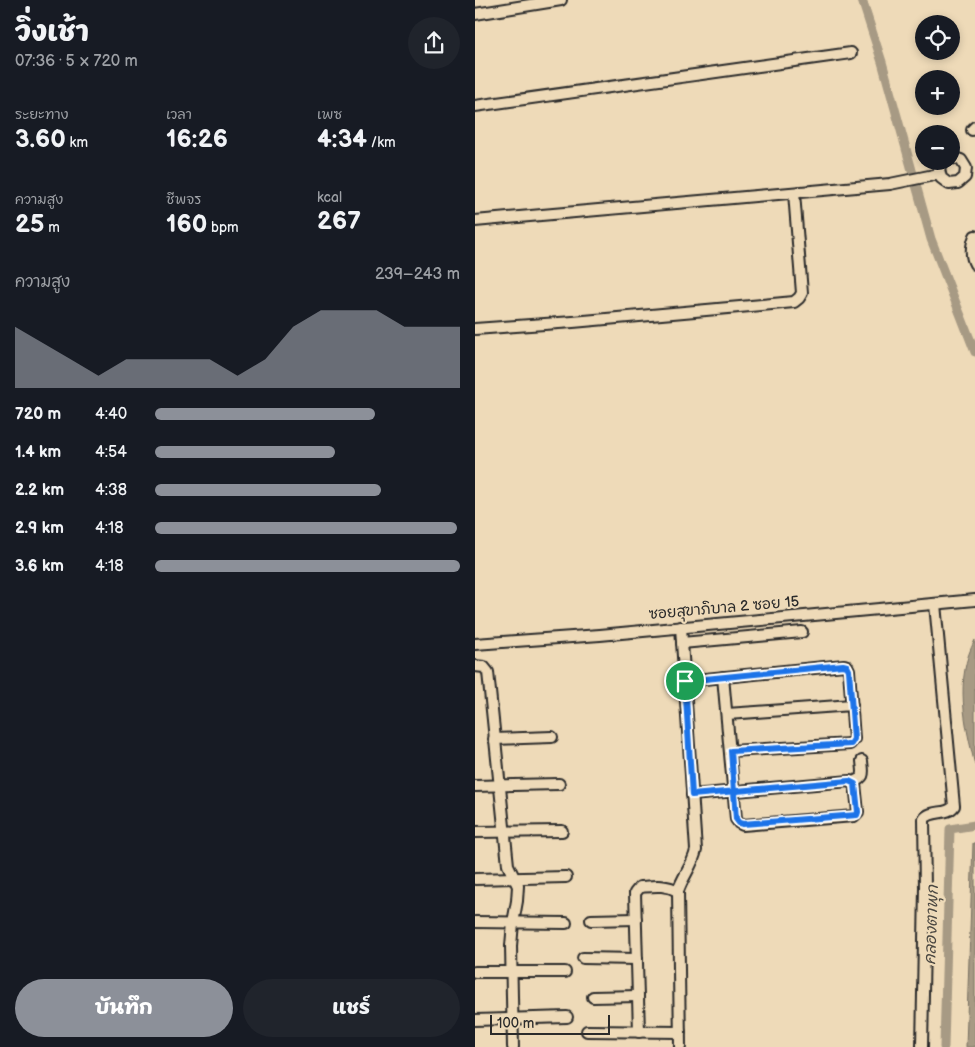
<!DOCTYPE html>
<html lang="th">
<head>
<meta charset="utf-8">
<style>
	:root { --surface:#171b24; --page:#20242c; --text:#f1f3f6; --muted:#9ea1a6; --accent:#8c9099 }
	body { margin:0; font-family:"Balsamiq Sans","Playpen Sans Thai",sans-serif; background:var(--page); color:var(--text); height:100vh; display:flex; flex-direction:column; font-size:19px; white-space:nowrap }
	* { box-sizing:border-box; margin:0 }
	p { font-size:16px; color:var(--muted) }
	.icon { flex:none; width:28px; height:28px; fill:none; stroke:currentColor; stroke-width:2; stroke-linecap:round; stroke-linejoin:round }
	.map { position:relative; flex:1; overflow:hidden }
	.sheet { display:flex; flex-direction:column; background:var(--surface); width:475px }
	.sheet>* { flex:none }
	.controls { position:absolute; left:440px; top:15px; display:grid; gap:10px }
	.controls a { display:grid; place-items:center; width:45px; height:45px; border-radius:50%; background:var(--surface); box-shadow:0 2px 8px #0003; font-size:25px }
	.scale { position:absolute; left:15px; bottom:12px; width:120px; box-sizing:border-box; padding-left:5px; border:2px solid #2b2b2b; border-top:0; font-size:14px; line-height:18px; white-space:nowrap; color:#2b2b2b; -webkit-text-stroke:4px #eedab8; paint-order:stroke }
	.pin { position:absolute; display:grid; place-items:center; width:42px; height:42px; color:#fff; margin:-21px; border:2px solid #fff; border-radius:50%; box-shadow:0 1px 5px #0007 }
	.round { display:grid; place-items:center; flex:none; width:52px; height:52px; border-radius:26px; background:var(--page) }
	.headline { display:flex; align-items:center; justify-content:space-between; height:85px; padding:0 15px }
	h1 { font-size:28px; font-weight:800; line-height:38px }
	.metrics { display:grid; grid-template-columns:repeat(3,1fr); gap:8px; height:85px; padding:5px 15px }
	.metrics div { display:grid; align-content:center }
	.metrics b { font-size:25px; font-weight:800 }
	.metrics small { font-size:14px; font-weight:400 }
	.metrics p { font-size:14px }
	.chart { height:140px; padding:10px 15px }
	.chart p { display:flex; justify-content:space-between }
	.chart svg { width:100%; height:90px; margin-top:5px; fill:var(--accent); opacity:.7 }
	.primary-button { display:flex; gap:10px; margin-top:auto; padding:10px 15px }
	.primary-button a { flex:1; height:58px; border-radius:30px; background:var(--accent); color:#fff; font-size:20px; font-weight:800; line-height:58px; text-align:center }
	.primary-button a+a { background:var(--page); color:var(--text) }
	ul { padding:0 15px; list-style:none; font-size:16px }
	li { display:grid; grid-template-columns:80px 60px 1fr; align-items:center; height:38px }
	li i { height:12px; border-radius:6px; background:var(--accent) }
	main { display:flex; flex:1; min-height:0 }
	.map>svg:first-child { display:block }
	.water { fill:#a79a84; stroke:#756e60 }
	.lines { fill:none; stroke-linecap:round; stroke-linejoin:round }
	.canal { stroke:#a79a84; stroke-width:9 }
	.minor-casing { stroke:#2b2b2b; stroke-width:14 }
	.minor { stroke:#eedab8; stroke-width:10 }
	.route-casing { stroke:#fff; stroke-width:10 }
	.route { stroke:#1a73e8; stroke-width:6 }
	.labels { text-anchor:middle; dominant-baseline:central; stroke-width:4.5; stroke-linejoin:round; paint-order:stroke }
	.street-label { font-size:15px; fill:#2b2b2b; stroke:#eedab8 }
	.water-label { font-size:16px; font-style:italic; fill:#4a4741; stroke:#eedab8 }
</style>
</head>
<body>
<main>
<section class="sheet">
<div class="headline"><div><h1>วิ่งเช้า</h1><p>07:36 · 5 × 720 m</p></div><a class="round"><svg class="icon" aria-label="share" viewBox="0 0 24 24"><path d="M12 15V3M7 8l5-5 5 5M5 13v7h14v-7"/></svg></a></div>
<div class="metrics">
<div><p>ระยะทาง</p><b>3.60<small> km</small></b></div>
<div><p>เวลา</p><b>16:26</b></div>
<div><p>เพซ</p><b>4:34<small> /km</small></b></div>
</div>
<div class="metrics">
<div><p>ความสูง</p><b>25<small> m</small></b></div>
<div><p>ชีพจร</p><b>160<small> bpm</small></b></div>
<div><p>kcal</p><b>267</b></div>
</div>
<div class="chart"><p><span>ความสูง</span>239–243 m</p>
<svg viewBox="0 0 160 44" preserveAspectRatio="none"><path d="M0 44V14L10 22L20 30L30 38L40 30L50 30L60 30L70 30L80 38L90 30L100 14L110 6L120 6L130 6L140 14L150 14L160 14V44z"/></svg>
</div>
<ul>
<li><b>720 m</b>4:40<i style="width:72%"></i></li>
<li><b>1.4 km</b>4:54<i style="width:59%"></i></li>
<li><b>2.2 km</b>4:38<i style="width:74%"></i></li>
<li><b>2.9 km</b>4:18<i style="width:99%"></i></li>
<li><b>3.6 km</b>4:18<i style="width:100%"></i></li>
</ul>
<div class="primary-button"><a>บันทึก</a><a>แชร์</a></div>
</section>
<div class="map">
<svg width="500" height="1047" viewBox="0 0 500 1047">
	<rect width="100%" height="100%" fill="#eedab8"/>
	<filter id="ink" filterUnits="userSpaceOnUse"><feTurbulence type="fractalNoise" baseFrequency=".02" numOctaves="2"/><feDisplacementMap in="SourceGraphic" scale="10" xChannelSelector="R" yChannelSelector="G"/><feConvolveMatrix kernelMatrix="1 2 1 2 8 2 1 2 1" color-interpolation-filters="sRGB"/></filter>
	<g filter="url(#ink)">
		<g class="water">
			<path d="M500,640v125c-10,-40 -21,-86 0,-125z"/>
			<path d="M498,843h2v204h-9z"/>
		</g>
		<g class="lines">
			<g class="canal">
				<path d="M387,0l20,62 49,177 44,113"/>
				<path d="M469,1047l6,-218 25,-4"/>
			</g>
			<defs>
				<g id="minor">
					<path d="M0,14l86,-14"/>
					<path d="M0,106l376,-53"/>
					<path d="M497,130l3,-3"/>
					<path d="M468,161l-4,8 2,9 8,6 9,-1 7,-6 1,-9 -5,-8 -10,-3"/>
					<path d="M0,221l415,-37 49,-10"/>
					<path d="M500,236c-4,10 -5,19 0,28"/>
					<path d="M0,329l98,-7 221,-20 5,-4 3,-5 -8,-100"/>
					<path d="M207,643l120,-11"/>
					<path d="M0,644l125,-9 375,-35"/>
					<path d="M0,666l9,1 4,5 20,193 10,21 -1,15 -4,22 -2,23 2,101"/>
					<path d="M210,681l159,-16 3,1 2,4 5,69 -4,5 -120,7"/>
					<path d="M252,714l125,-9"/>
					<path d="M19,739l58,-2"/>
					<path d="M378,782c13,-5 10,-9 9,-21"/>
					<path d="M0,786l84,-2"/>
					<path d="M217,795l158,-14 5,3 3,28 -4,4 -111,9 -4,-2 -3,-4 -13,-142"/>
					<path d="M0,832l87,-1"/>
					<path d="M0,879l91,-2"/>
					<path d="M116,920l45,-1"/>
					<path d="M0,922l91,1"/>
					<path d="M108,958l54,1"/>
					<path d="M0,972h90"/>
					<path d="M118,997l45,-1"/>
					<path d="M0,1020l92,-3"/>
					<path d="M112,1031l93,1"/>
					<path d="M164,1032l-4,-139 5,-6c14,-1 25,-3 38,4"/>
					<path d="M205,1047l-2,-156c5,-15 15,-26 18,-41l-15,-223"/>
					<path d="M447,1047l3,-159 -1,-69c7,-10 23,-3 30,-13l-19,-202"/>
				</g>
			</defs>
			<use href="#minor" class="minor-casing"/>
			<use href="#minor" class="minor"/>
		</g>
	</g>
	<g class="lines" filter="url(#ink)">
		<defs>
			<path id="route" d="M210,681l7,114 157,-14 6,3 3,28 -1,3 -114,9 -4,-1 -3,-4 -5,-68 120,-7 3,-5 -5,-69 -2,-4 -4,-1 -158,16"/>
		</defs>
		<use href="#route" class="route-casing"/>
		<use href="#route" class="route"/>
	</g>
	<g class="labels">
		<g class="street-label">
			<text transform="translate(249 608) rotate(-5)">ซอยสุขาภิบาล 2 ซอย 15</text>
		</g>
		<g class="water-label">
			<text transform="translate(457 925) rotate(-88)">คลองตาพุก</text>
		</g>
	</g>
</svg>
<div class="controls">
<a><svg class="icon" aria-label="locate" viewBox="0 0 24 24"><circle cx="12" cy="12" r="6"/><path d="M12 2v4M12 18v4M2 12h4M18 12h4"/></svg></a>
<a>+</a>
<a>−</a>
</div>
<div class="scale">100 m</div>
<div class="pin" style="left:210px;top:681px;background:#1e9e55"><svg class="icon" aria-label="arrive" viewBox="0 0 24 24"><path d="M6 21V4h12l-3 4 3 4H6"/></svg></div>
</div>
</main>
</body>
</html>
